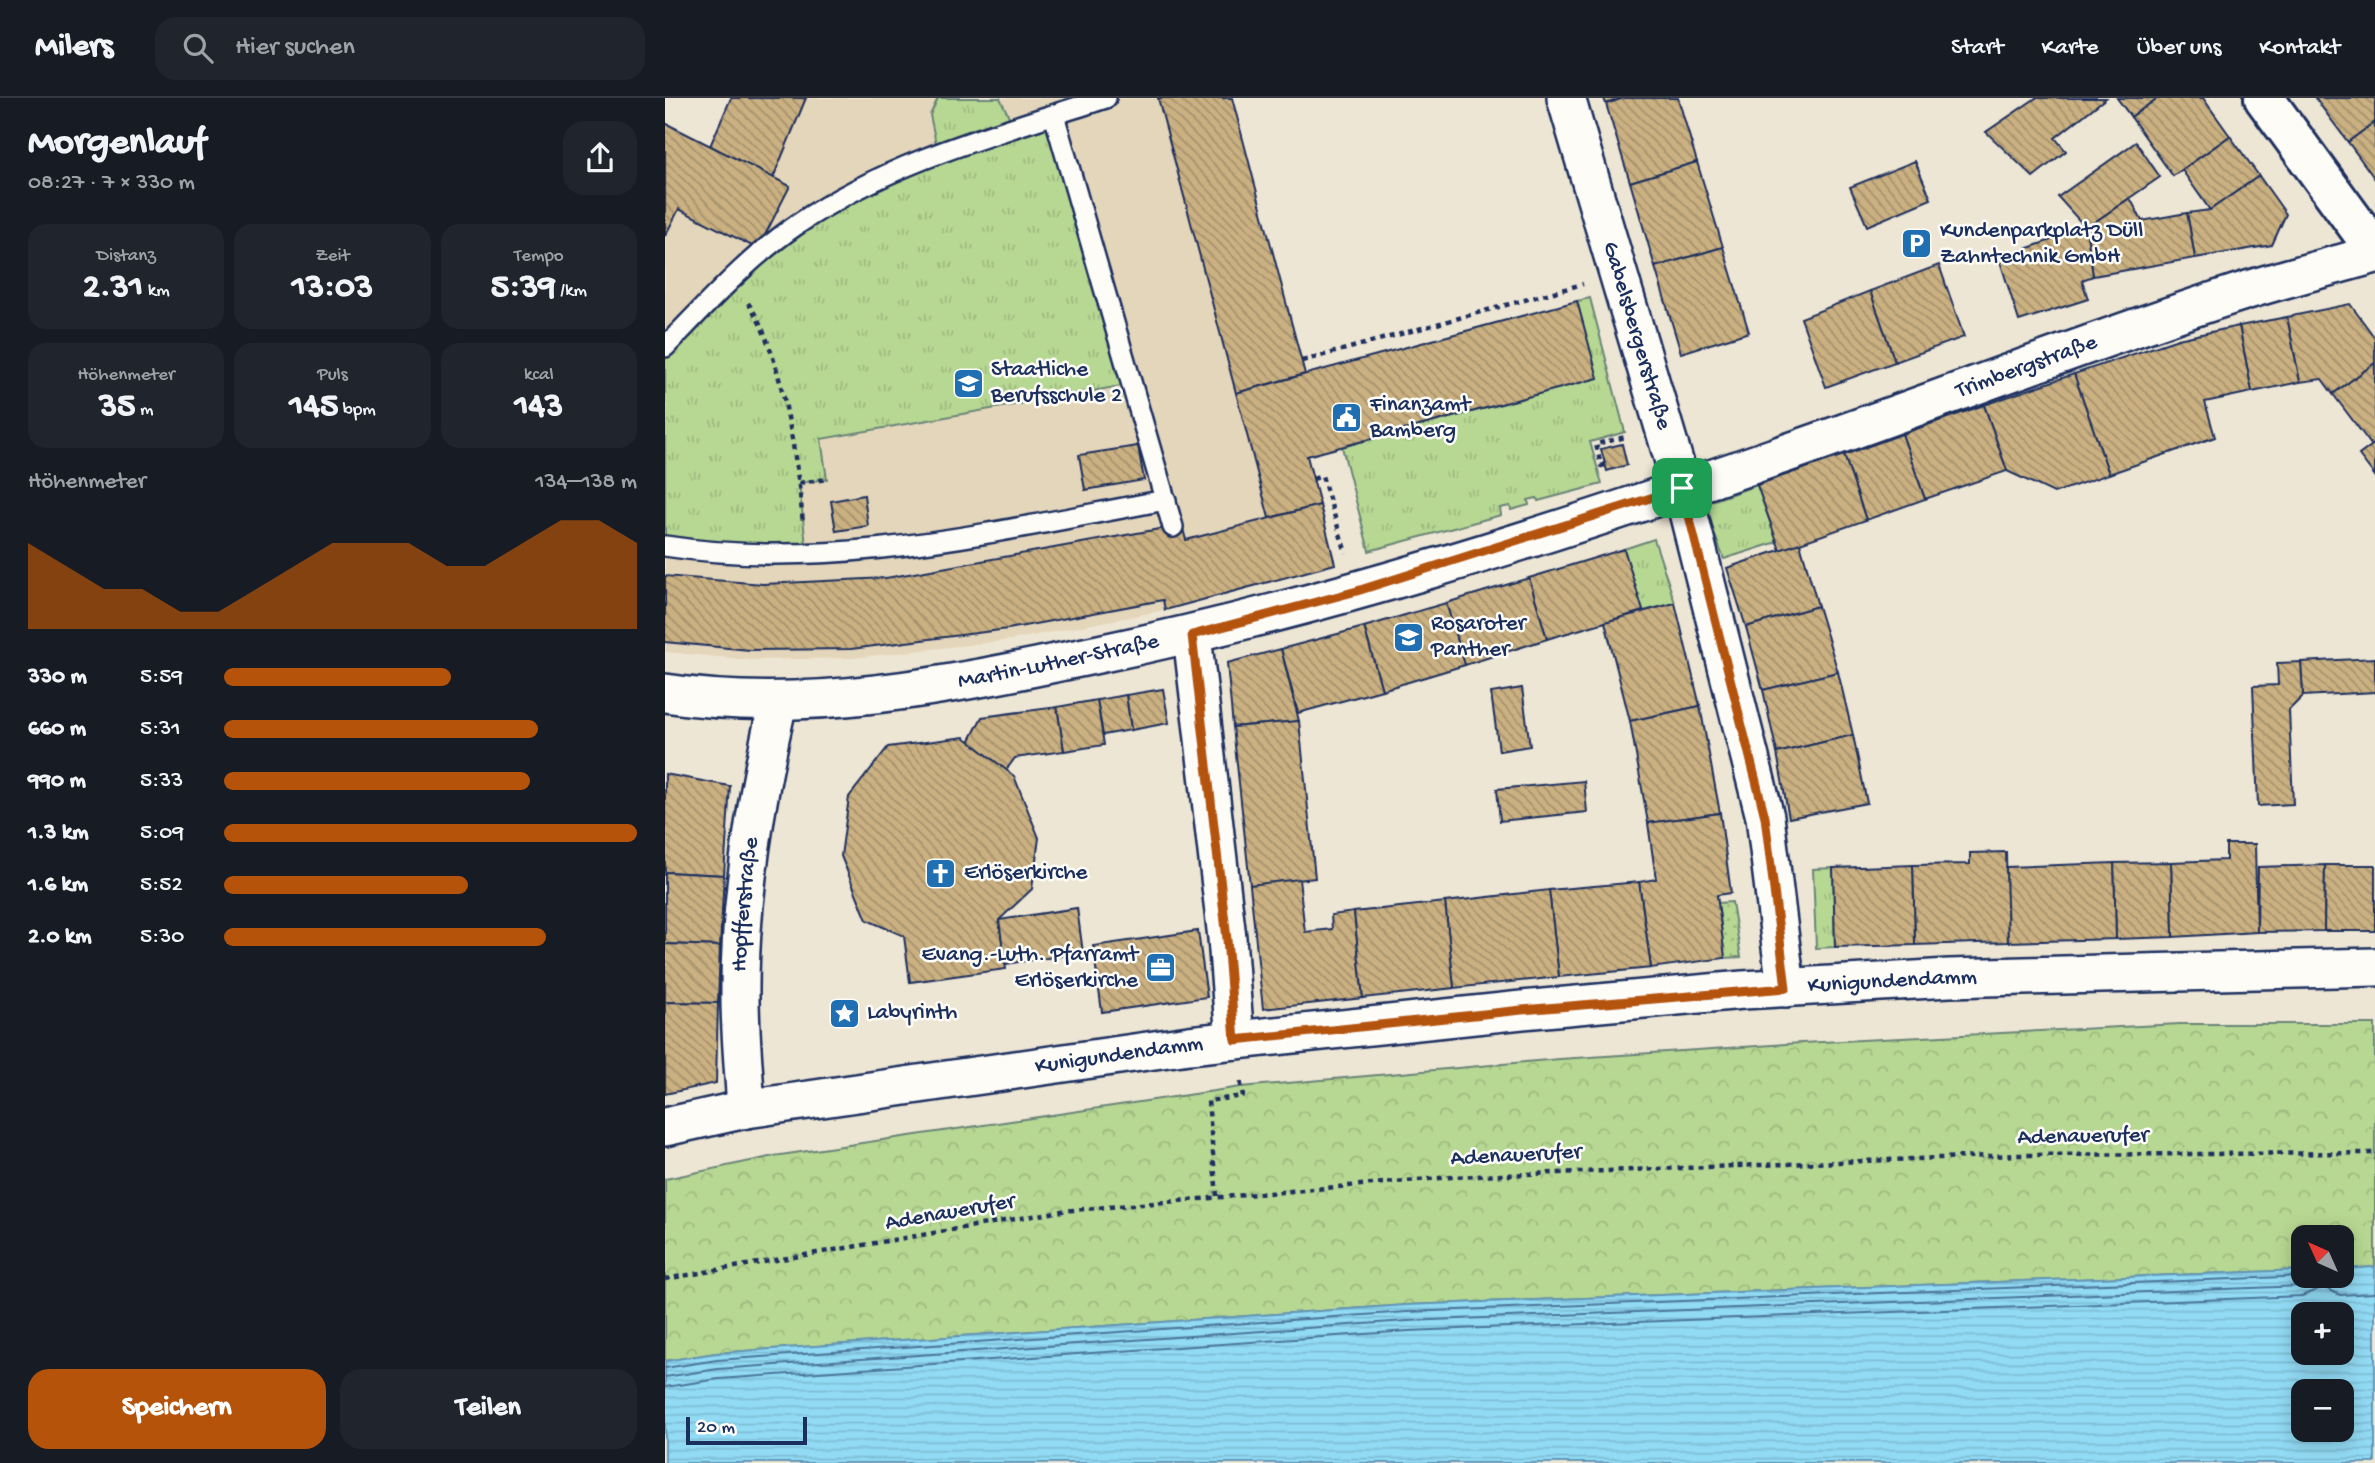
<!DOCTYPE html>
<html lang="de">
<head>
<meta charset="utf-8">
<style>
	:root { --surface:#171b24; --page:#20242c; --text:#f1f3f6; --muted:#9ea1a6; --line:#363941; --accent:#b45309 }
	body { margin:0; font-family:"Gochi Hand",sans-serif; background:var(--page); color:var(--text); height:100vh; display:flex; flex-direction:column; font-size:26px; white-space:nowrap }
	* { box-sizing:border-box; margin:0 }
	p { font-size:23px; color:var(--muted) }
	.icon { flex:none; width:38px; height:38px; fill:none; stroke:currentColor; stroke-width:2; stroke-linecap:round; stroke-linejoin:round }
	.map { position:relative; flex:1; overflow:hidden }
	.panel { display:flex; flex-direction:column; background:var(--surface); width:665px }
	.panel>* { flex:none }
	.needle { width:46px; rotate:315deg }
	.buttons { position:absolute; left:1626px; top:1127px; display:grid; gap:14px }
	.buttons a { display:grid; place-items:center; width:63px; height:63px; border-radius:14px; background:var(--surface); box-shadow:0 4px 18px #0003; font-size:35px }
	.scale { position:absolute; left:21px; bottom:18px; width:121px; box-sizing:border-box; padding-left:7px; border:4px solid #1b2f5e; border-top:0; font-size:19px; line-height:24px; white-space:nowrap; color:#1b2f5e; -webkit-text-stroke:5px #fdfcf7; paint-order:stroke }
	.pin { position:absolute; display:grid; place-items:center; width:60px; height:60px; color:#fff; margin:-30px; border-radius:14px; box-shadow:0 4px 10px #0006 }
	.round { display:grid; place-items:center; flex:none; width:74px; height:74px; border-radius:21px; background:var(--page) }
	.headline { display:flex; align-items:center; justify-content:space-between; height:119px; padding:0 28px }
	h1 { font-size:38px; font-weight:700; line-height:52px }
	.figures { display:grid; grid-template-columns:repeat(3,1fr); gap:10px; height:119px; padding:7px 28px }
	.figures div { display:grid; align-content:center; border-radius:18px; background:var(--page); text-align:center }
	.figures b { font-size:35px; font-weight:700 }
	.figures small { font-size:19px; font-weight:400 }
	.figures p { font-size:19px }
	.chart { height:196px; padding:14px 28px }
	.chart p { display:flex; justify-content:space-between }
	.chart svg { width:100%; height:126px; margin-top:7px; fill:var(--accent); opacity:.7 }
	.primary-button { display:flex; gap:14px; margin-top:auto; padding:14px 28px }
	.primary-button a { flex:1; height:80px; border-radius:21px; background:var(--accent); color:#fff; font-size:28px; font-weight:700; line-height:80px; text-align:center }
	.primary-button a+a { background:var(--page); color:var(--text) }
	ul { padding:0 28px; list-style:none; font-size:23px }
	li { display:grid; grid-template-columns:112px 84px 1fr; align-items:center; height:52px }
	li i { height:18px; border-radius:9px; background:var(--accent) }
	header { display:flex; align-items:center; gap:42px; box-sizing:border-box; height:98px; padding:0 35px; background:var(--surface); border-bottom:2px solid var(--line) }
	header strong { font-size:33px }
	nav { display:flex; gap:38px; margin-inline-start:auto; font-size:24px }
	.search { width:490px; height:63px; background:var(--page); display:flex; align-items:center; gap:18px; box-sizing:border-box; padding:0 24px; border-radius:21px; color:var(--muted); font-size:26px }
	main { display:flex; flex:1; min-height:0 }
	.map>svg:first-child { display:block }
	.built { fill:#e4d6bb }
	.grass { fill:url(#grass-tufts); stroke:#698478; stroke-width:2 }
	.forest { fill:url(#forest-crowns); stroke:#698478; stroke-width:2 }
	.garden { fill:url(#garden-dots); stroke:#698478; stroke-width:2 }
	.water { fill:url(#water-rules); stroke:#6296b8; stroke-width:2; fill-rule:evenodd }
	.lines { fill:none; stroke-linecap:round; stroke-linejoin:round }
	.shore { stroke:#4b749a; stroke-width:2 }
	.building { fill:url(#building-back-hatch); stroke:#1b2f5e; stroke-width:2 }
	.service-casing { stroke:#1b2f5e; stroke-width:24 }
	.minor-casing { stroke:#1b2f5e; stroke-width:42 }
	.tertiary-casing { stroke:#1b2f5e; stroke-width:44 }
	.path { stroke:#1b2f5e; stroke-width:4.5; stroke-dasharray:5 5; stroke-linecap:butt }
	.service { stroke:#fdfcf7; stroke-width:19 }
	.minor { stroke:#fdfcf7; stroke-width:37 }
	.tertiary { stroke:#fdfcf7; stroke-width:38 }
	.route-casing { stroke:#fff; stroke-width:14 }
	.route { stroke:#b45309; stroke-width:9 }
	.labels { text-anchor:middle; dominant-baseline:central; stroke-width:5; stroke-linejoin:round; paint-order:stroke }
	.poi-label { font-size:23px; fill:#1b2f5e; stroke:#fdfcf7; text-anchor:start }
	.street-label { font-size:23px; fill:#1b2f5e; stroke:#fdfcf7 }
</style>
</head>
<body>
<header>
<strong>Milers</strong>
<div class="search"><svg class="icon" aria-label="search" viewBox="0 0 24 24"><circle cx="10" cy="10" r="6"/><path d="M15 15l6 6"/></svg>Hier suchen</div>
<nav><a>Start</a><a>Karte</a><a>Über uns</a><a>Kontakt</a></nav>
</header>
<main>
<section class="panel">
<div class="headline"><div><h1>Morgenlauf</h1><p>08:27 · 7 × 330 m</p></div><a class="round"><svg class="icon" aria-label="share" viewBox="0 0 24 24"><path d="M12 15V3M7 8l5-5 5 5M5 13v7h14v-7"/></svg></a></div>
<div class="figures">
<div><p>Distanz</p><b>2.31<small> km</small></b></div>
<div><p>Zeit</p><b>13:03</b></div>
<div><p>Tempo</p><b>5:39<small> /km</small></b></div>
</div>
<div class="figures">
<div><p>Höhenmeter</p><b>35<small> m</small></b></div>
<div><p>Puls</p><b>145<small> bpm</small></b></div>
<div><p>kcal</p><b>143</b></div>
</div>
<div class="chart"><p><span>Höhenmeter</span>134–138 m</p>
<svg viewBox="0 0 160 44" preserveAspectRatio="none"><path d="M0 44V14L10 22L20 30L30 30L40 38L50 38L60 30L70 22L80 14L90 14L100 14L110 22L120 22L130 14L140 6L150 6L160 14V44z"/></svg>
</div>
<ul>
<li><b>330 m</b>5:59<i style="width:55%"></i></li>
<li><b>660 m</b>5:31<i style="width:76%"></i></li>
<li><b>990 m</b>5:33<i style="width:74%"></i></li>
<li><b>1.3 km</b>5:09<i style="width:100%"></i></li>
<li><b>1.6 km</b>5:52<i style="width:59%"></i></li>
<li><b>2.0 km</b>5:30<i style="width:78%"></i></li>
</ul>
<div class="primary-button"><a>Speichern</a><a>Teilen</a></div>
</section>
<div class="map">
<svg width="1710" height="1365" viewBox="0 0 1710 1365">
	<defs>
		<pattern id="grass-tufts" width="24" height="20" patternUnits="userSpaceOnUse" patternTransform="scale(1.75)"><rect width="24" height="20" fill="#b7d892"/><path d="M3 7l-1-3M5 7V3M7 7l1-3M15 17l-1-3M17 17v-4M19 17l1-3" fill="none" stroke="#9dba80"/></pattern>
		<pattern id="forest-crowns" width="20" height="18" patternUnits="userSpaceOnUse" patternTransform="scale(1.75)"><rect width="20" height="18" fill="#b7d892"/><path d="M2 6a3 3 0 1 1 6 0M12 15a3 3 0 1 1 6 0" fill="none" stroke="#9dba80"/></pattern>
		<pattern id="garden-dots" width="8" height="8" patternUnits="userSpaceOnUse" patternTransform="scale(1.75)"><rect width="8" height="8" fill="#b7d892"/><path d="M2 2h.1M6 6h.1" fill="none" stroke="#9dba80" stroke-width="1.8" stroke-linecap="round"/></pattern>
		<pattern id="water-rules" width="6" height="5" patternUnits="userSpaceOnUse" patternTransform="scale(1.75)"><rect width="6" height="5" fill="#92dbf4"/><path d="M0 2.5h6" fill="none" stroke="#7dbcd4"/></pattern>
		<pattern id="building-back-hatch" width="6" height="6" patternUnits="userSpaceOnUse" patternTransform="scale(1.75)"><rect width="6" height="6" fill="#cbb181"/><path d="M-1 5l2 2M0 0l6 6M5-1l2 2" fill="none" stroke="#a4906d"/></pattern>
	</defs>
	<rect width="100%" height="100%" fill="#eee6d4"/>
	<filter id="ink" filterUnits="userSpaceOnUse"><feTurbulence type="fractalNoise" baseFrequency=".0143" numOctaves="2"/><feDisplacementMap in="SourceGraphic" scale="14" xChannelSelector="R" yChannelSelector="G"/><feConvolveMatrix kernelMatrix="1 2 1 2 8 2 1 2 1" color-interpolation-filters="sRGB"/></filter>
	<g filter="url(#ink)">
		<path class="built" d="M66,0h501l73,276 -69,19 33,125 51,-13 15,59 -170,46 -154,30 -158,18 -103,2 -85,-8v-529l45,22z"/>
		<g class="grass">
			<path d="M273,0h62l14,29 40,-12 78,269 -311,55 6,40 -28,4 8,71 -142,-8v-199l132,-123 141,-71 -8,-38z"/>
			<path d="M925,200l35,134 -35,10 12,42 -64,17 -1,-3 -9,2 1,5 -18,5 -1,-4 -10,2 1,7 -132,36 -27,-104 255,-69 -20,-77z"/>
			<path d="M1092,387l20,57 -53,17 -21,-55z"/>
			<path d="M989,441l21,64 -32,8 -19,-62z"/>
			<path d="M1168,770l2,79 -19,1 -3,-79z"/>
		</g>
		<path class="forest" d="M1515,926h195v243l-33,2 -1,-32h-38v33l-896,35 -691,48 -51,8v-182l109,-23 467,-69 319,-28 242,-16z"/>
		<path class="garden" d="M1067,804l9,55 -16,1 -7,-55z"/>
		<path class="water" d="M1710,1169v196h-1710v-102l51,-8 691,-48 896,-35v6h38l1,-7zM1638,1216h38v39h-38zM1638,1293h38v39h-38z"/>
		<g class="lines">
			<g class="shore">
				<path d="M0,1270l52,-8 690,-48 899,-36"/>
				<path d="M0,1279l53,-8 689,-48 895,-35 9,-3 6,-7"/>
				<path d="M0,1289l54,-8 689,-48 894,-35 21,-9 17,8 35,-2"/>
			</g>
		</g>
		<g class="building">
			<path d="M66,0h75l-33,80 -63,-32z"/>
			<path d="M493,0h74l73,276 -69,19z"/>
			<path d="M939,0h20l-18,6z"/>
			<path d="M959,0h54l19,64 -67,20 -24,-78z"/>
			<path d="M1371,0h70l-51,40 11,13 -33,26 -47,-45z"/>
			<path d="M1452,0h41l-27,19z"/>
			<path d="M1493,0h45l27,38 -57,40 -42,-59z"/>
			<path d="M1650,0h60v24l-27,20z"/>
			<path d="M1710,24v57l-27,-37z"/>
			<path d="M0,25l125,63 -32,63 -79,-40 -14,27z"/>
			<path d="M1565,38l29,40 -49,34 -28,-40z"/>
			<path d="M1471,44l24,35 -74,51 -28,-31z"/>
			<path d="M1250,63l16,38 -64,27 -17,-39z"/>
			<path d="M1032,64l26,85 -68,20 -25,-85z"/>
			<path d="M1594,78l27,38 -14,31 -77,13 -8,-45 23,-3z"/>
			<path d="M1465,100l12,23 45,-8 8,45 -102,18 -7,-48z"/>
			<path d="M1421,130l7,48 -11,4 6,19 -69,22 -20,-63z"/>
			<path d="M1058,149l26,85 -68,21 -26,-86z"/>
			<path d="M1274,167l25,72 -69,25 -25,-71z"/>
			<path d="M1205,193l25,71 -69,25 -25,-69z"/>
			<path d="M912,203l21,77 -291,78 13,49 -51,13 -33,-125z"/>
			<path d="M1685,206l25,34v25l-42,31 -11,-15 -22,3 -13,-65z"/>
			<path d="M1622,219l13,65 -48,10 -13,-66z"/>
			<path d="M1574,228l13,66 -47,10 10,35 -106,37 -35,-100 104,-35z"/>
			<path d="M1710,265v80l-3,3 -39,-52z"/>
			<path d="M1409,276l35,100 -55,19 -47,-22 -23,-66z"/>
			<path d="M1319,307l23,66 -82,28 -23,-65z"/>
			<path d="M1237,336l23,65 -59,21 -22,-65z"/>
			<path d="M1710,345v33l-16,-21z"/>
			<path d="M957,346l5,21 -20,6 -6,-22z"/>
			<path d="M473,348l6,34 -59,10 -6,-35z"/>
			<path d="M1179,357l22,65 -86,30 -23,-65z"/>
			<path d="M199,397l4,31 -32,5 -5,-30z"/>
			<path d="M655,407l15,59 -170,46 -2,-10 -155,29 -157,20 -101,1 -85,-8v-66l98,8 123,-6 296,-53 4,15z"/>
			<path d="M1135,445l18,63 -72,21 -19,-59z"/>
			<path d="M959,451l19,62 -96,28 -18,-61z"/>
			<path d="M864,480l18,61 -82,26 -19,-62z"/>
			<path d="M781,505l19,62 -83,25 -18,-63z"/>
			<path d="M1010,505l25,103 -70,15 -25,-99z"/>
			<path d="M1153,508l20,66 -75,18 -17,-63z"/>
			<path d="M699,529l18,63 -84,23 -17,-64z"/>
			<path d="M616,551l18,72 -66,6 -6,-64z"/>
			<path d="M1710,560v34l-72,4 -2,-34z"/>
			<path d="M1636,564l2,34 -14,14 4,94 -35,2 -5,-120 25,-1 -1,-22z"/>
			<path d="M1173,574l15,63 -76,18 -14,-63z"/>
			<path d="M857,590l8,58 -31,5 -8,-58z"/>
			<path d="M498,591l6,34 -38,7 -5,-35z"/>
			<path d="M461,597l5,35 -28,5 -6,-35z"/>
			<path d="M432,602l7,45 -40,6 -7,-44z"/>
			<path d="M1035,608l20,107 -72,10 -18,-102z"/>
			<path d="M392,609l7,44 -49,7 -9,12 -37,-28 13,-25z"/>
			<path d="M634,623l16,157 -65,7 -17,-158z"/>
			<path d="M1188,637l14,68 -78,15 -12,-65z"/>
			<path d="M299,639l50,39 25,62 -7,51 -33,31 7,49 -96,13 -6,-46 -37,-16 -26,-64 8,-59 39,-50z"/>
			<path d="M0,676l65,12 -6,89 -59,-3z"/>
			<path d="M919,683l3,31 -87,9 -3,-32z"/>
			<path d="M1055,715l11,80 -14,2 8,63 -74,10 -12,-86 17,-3 -8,-56z"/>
			<path d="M1561,746h29l2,88 -84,5 -2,-75 55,-2z"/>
			<path d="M1341,754l2,90 -93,3 -2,-80 57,-1v-11z"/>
			<path d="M1506,764l2,75 -57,2 -2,-76z"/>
			<path d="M1449,765l2,76 -108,3 -2,-75z"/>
			<path d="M1248,767l2,80 -80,2 -2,-79z"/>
			<path d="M1660,767l-1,66 -67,1 1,-65z"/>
			<path d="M1660,767h50v66h-51z"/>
			<path d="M0,774l59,3 -4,71 -55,-2z"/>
			<path d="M634,781l6,53 27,-3 -1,-14 23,-3 9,86 -100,11 -13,-124z"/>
			<path d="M974,784l12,86 -92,9 -10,-87z"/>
			<path d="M884,792l10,87 -105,11 -9,-86z"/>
			<path d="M780,804l9,86 -91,10 -9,-86z"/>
			<path d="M412,810l6,45 -78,11 -6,-44z"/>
			<path d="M533,833l9,66 -105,15 -9,-66z"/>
			<path d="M0,846l55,2 -2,57 -53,-1z"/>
			<path d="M0,904l53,1 -2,80 -51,11z"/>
		</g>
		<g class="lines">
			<defs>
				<g id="service">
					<path d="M389,17l119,412"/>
					<path d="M0,249c42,-43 83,-89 133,-123 92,-63 203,-92 308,-126"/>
					<path d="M0,448c169,26 335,-16 501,-46"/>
				</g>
				<g id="minor">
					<path id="s1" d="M901,0l116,390 83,329 21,171"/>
					<path d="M527,537l35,303 8,102"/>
					<path id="s2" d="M0,595c142,22 286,-8 424,-37 233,-48 461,-121 686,-199 152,-52 301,-111 454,-161 48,-16 97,-28 146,-42"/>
					<path id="s3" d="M81,1011c-2,-37 -6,-75 -6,-112 -1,-98 16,-199 38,-295"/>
					<path id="s4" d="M0,1029l81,-18 443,-64 333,-35 221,-20 206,-12 426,-11"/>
				</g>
				<path id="tertiary" d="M1599,0l111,152"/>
			</defs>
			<use href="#service" class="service-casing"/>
			<use href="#minor" class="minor-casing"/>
			<use href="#tertiary" class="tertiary-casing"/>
			<g class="path">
				<path d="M83,205c34,47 50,163 55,221"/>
				<path d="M637,263l281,-77"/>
				<path d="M940,367l-4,1 -5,-22 30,-7"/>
				<path d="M648,381l9,-3 24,77"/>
				<path d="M134,385l28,-4"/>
				<path d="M552,1098l-9,-95 35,-5 -3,-17"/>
				<path d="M0,1181l397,-68 390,-34 565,-22 358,-2"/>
			</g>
			<use href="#service" class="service"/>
			<use href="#minor" class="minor"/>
			<use href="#tertiary" class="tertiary"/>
		</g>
	</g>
	<g class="lines" filter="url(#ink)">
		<defs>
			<path id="route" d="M1017,390l83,329 21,171 -264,22 -287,30 -8,-101 -35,-304 165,-44z"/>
		</defs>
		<use href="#route" class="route-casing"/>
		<use href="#route" class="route"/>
	</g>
	<defs>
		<symbol id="parking-square" viewBox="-11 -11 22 22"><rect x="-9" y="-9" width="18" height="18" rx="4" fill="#1f6fb2" stroke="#fdfcf7"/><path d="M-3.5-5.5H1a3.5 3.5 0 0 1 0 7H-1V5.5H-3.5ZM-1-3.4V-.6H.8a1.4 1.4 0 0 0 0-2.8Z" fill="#fff"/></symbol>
		<symbol id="school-square" viewBox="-11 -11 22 22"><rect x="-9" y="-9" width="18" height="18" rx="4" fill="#1f6fb2" stroke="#fdfcf7"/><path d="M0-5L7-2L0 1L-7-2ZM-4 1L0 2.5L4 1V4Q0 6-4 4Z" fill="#fff"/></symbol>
		<symbol id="civic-square" viewBox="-11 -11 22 22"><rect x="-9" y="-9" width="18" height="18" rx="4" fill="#1f6fb2" stroke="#fdfcf7"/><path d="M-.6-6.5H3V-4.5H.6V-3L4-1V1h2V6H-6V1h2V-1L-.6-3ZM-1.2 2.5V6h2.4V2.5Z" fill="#fff"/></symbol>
		<symbol id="church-square" viewBox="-11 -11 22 22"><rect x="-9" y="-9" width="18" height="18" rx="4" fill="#1f6fb2" stroke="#fdfcf7"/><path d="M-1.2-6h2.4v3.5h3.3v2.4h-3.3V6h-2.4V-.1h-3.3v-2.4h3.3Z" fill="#fff"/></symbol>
		<symbol id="office-square" viewBox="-11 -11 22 22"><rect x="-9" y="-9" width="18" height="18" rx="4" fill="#1f6fb2" stroke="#fdfcf7"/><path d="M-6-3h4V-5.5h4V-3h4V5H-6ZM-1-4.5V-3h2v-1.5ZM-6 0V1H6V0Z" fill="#fff"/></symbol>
		<symbol id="sight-square" viewBox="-11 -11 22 22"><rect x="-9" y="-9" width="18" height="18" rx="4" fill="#1f6fb2" stroke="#fdfcf7"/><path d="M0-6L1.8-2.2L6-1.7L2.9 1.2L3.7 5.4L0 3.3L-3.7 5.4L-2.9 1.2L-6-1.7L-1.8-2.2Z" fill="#fff"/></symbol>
	</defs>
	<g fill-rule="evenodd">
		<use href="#parking-square" x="1234" y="128" width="35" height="35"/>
		<use href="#school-square" x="286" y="268" width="35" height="35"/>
		<use href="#civic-square" x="664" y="302" width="35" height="35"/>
		<use href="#school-square" x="726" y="522" width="35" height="35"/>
		<use href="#church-square" x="258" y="758" width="35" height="35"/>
		<use href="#office-square" x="478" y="852" width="35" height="35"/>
		<use href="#sight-square" x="162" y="898" width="35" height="35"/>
	</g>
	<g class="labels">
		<g class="poi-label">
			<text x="1275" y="133">Kundenparkplatz Düll<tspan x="1275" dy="26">Zahntechnik GmbH</tspan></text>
			<text x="326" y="272">Staatliche<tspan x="326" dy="26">Berufsschule 2</tspan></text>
			<text x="705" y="307">Finanzamt<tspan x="705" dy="26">Bamberg</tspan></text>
			<text x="766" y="526">Rosaroter<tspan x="766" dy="26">Panther</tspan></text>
			<text x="299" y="775">Erlöserkirche</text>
			<text x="473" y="857" text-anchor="end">Evang.-Luth. Pfarramt<tspan x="473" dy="26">Erlöserkirche</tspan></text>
			<text x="202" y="915">Labyrinth</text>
		</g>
		<g class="street-label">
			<text stroke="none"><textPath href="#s1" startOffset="248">Gabelsbergerstraße</textPath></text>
			<text stroke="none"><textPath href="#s2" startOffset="1410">Trimbergstraße</textPath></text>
			<text stroke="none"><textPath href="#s2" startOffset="397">Martin-Luther-Straße</textPath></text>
			<text stroke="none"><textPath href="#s3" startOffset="205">Hopfferstraße</textPath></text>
			<text stroke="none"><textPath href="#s4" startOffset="1237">Kunigundendamm</textPath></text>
			<text stroke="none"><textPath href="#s4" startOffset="460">Kunigundendamm</textPath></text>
			<text transform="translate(1418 1039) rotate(-1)">Adenauerufer</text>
			<text transform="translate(851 1058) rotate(-3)">Adenauerufer</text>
			<text transform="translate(285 1115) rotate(-10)">Adenauerufer</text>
		</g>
	</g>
</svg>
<div class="buttons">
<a><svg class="needle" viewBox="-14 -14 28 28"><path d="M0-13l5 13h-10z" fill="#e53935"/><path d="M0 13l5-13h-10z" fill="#9ea1a6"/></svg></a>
<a>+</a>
<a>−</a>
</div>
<div class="scale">20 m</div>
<div class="pin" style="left:1017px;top:390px;background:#1e9e55"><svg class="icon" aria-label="arrive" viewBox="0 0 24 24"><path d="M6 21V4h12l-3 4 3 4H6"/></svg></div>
</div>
</main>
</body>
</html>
